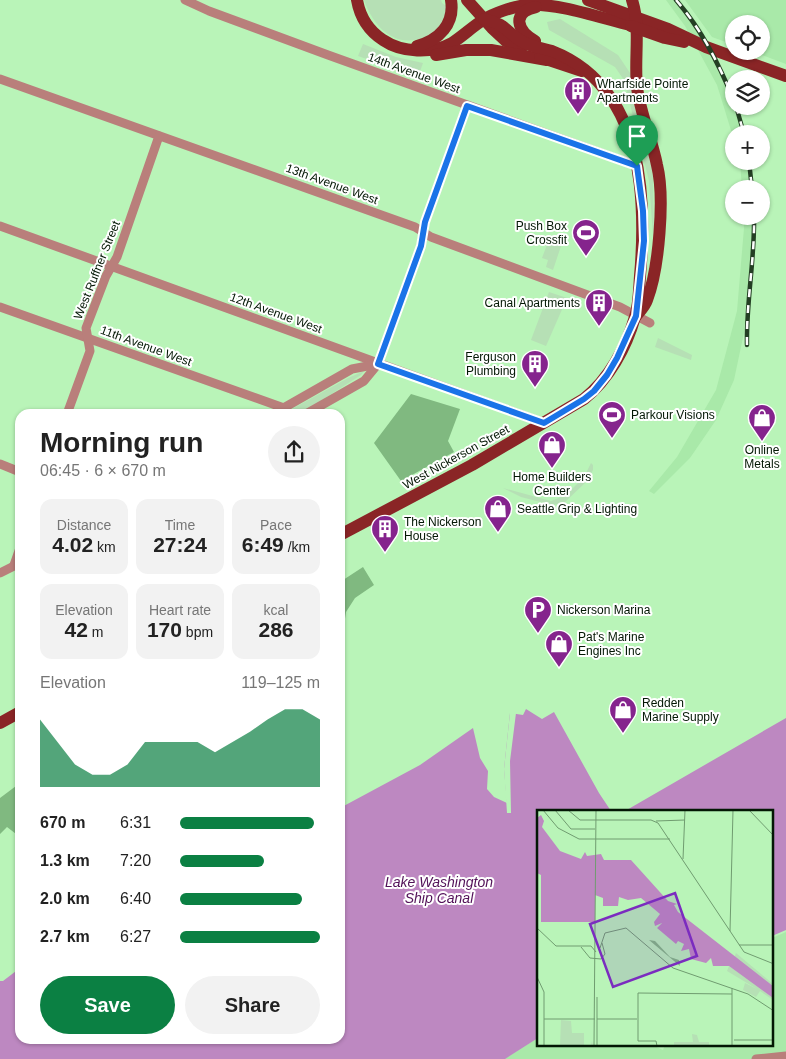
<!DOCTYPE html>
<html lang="en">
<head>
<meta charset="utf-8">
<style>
	:root { --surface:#fff; --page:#f2f2f2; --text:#222; --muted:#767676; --accent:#0b8043 }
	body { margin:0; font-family:Helvetica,sans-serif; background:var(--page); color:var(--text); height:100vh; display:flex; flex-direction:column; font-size:19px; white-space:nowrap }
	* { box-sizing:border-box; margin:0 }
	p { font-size:16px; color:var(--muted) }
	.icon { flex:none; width:28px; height:28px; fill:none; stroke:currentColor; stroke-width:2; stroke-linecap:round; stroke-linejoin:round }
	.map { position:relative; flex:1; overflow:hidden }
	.side { position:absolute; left:15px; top:409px; width:330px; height:635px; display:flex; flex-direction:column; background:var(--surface); border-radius:15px; box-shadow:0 1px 4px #0004 }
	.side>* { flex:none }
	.tools { position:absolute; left:725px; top:15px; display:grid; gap:10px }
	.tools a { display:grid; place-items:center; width:45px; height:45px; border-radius:50%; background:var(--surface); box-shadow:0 1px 4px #0004; font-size:25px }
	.pin { position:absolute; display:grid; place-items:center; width:42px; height:42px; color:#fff; margin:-51px -21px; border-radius:50% 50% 50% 0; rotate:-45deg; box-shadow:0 0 5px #0007 }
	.pin .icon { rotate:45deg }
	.round { display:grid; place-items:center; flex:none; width:52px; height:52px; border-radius:26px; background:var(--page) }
	.overview { display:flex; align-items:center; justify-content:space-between; height:85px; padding:0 25px }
	h1 { font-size:28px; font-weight:700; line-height:38px }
	.figures { display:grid; grid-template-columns:repeat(3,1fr); gap:8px; height:85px; padding:5px 25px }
	.figures div { display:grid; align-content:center; border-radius:12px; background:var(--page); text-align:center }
	.figures b { font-size:21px; font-weight:700 }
	.figures small { font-size:14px; font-weight:400 }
	.figures p { font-size:14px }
	.chart { height:140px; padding:10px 25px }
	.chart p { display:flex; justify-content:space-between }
	.chart svg { width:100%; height:90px; margin-top:5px; fill:var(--accent); opacity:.7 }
	.button { display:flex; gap:10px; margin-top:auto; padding:10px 25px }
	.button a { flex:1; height:58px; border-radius:30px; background:var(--accent); color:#fff; font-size:20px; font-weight:700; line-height:58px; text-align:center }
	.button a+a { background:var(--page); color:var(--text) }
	ul { padding:0 25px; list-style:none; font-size:16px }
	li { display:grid; grid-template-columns:80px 60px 1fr; align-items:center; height:38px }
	li i { height:12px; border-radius:6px; background:var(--accent) }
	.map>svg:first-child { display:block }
	.built { fill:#a9e9a9 }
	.green { fill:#b6e0b5 }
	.forest { fill:#80b980 }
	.water { fill:#bd88c1 }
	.pier { fill:#b9f4b8 }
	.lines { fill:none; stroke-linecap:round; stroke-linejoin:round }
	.street { stroke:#b97f7b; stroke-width:9 }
	.primary { stroke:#8a2526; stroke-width:12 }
	.rail-casing { stroke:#243f24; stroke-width:4.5 }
	.rail { stroke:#fff; stroke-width:2.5; stroke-dasharray:8; stroke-linecap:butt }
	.route-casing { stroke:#fff; stroke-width:10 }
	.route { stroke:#1a73e8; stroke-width:6 }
	.labels { text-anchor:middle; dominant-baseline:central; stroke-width:4; stroke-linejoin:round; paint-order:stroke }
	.street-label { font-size:12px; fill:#031704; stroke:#fff }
	.poi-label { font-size:12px; fill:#031704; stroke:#fff; text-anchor:start }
	.water-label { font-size:14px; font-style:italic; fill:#521158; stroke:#fff }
	.inset-road { fill:none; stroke:#709c70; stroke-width:1 }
	.view { fill:#7b2cbf; fill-opacity:0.15; stroke:#7b2cbf; stroke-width:2.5 }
	.inset-edge { fill:none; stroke:#031704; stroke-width:2.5 }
</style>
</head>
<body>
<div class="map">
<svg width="786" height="1059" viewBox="0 0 786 1059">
	<rect width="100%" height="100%" fill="#b9f4b8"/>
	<g class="built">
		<path d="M666,0h14l22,30 31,65 1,11h2l8,28h-10v6l-17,-55 -32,-59z"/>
		<path d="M685,0h101v64l-35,-13h10v-27h-27v21l-22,-8z"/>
		<path d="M740,161h11l2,28h-11z"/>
		<path d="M743,216h12l1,23 -7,70 -15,71 -18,40 -26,38 -36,36 -5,-3 28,-34 39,-67 21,-79 7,-83z"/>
		<path d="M786,932v127h-282l34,-21v7h114l11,5 2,-5h107v-107z"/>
	</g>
	<g class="green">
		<path d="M364,0h77l1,3 6,4c-3,13 -10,25 -22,30 -31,12 -52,-9 -62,-37z"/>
		<path d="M560,19l58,36 14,21 21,86 1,88 -5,-69 -25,-101 -9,-13 -66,-37 -2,-8z"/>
		<path d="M363,44l33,13 27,6 -5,14 -60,-21z"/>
		<path d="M548,242l13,4 -8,24 -7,-3 2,-7 -6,-2z"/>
		<path d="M549,292l18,6 -21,48 -15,-6z"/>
		<path d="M658,338l34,17 -1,5 -36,-13z"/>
		<path d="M364,371l-3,4 -61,39h-17l65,-36z"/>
		<path d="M591,463l2,2v5l-7,12 -22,21 -12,2 -31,-8 -18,-9 48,13 15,-6 18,-18z"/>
	</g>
	<g class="forest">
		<path d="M411,394l49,15 -12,32 6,11 -53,29 -27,-38z"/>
		<path d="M363,567l11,18 -19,13 -9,14 -6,40v-70z"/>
		<path d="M20,783v54l-13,-10 -7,7v-36z"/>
	</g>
	<g class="water">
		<path d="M526,709l16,10 12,-7 45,81 12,18 -73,1v226l-33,21h-505v-78h3l17,-13v71h320v-231l80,-43 53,-37 7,30 8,13 -1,18 7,8 13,6 -3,-34 6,-56 13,2z"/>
		<path d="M786,718v212l-14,6v-124l-147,-1z"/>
	</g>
	<path class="pier" d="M510,713h6l-6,48 1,52h-4l-3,-44z"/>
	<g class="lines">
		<g class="street">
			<path d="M185,0l24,11 119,44 309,111"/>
			<path d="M0,79l415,148 16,10 189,70 30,16"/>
			<path d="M0,226l544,197"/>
			<path d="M0,307l284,101"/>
			<path d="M67,414l23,-63 -4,-23 20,-52 11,-19 42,-121"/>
			<path d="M273,414l79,-45 26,-5"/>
			<path d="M306,414l58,-33 14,-17 43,-118 4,-24 42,-116"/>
			<path d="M0,464l20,8"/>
			<path d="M14,565l6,-17"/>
			<path d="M0,573l20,-10"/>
			<path d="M756,1059l30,-3"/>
		</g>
		<g class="primary">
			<path d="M357,0c3,17 12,31 26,40 19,13 49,14 69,3 11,-7 20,-16 31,-23 11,-7 29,-13 43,-15 29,-3 75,13 104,20"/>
			<path d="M467,0l25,28 14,13 15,8"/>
			<path d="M588,0l80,29 38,18 80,29"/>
			<path d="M632,0c9,28 2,58 5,87 3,26 15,52 20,78 8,32 2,104 -10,135 -2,6 -7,11 -11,16"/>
			<path d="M631,26l34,12 19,4"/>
			<path d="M535,41c-18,-10 -24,-29 1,-34"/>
			<path d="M417,46c22,-6 38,-22 34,-46"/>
			<path d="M436,55l30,-5h25l56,10"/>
			<path d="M540,57l42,14"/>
			<path d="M340,535l132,-70 112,-66c25,-20 42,-51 51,-82 4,-12 4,-28 5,-41 5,-56 4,-132 -30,-179 -14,-21 -35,-37 -58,-46 -10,-3 -20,-4 -29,-9 -8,-4 -14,-11 -21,-16 -5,-4 -12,-5 -18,-7"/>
			<path d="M0,723l20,-11"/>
		</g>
		<defs>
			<g id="rail">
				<path d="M676,0c26,30 43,64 58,101"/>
				<path d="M736,106l8,28"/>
				<path d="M749,161l3,28"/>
				<path d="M747,345c-1,-43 8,-86 7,-129"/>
			</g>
		</defs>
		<use href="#rail" class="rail-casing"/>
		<use href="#rail" class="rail"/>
	</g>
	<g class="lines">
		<defs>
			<path id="route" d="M467,106l170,60 6,45 1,30 -8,75 -19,42 -10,17 -13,16 -10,8 -40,24 -166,-59 43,-118 4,-24z"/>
		</defs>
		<use href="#route" class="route-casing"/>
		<use href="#route" class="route"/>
	</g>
	<defs>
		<symbol id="building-pin" viewBox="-11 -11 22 30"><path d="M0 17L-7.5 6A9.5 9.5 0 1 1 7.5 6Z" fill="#85248d" stroke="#fff"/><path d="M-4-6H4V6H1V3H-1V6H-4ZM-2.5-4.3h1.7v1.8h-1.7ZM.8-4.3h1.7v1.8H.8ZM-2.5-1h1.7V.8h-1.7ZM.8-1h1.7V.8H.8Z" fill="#fff"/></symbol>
		<symbol id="stadium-pin" viewBox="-11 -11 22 30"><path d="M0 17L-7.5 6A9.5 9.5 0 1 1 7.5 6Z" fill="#85248d" stroke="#fff"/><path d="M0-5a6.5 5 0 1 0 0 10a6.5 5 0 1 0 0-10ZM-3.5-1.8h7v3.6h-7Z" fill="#fff"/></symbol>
		<symbol id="shop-pin" viewBox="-11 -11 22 30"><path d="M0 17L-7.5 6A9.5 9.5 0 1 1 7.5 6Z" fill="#85248d" stroke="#fff"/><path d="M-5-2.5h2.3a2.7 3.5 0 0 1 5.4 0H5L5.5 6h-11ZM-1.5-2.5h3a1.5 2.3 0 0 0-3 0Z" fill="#fff"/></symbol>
		<symbol id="parking-pin" viewBox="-11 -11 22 30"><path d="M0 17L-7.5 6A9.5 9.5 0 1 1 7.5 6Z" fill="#85248d" stroke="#fff"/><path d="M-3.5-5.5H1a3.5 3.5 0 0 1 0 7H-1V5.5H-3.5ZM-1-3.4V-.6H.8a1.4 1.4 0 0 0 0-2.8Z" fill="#fff"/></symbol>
	</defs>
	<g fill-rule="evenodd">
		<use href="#building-pin" x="562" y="75" width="32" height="43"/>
		<use href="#stadium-pin" x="570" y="217" width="32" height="43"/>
		<use href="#building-pin" x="583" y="287" width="32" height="43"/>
		<use href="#building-pin" x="519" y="348" width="32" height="43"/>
		<use href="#stadium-pin" x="596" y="399" width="32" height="43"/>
		<use href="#shop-pin" x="746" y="402" width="32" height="43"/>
		<use href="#shop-pin" x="536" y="429" width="32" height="43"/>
		<use href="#shop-pin" x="482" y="493" width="32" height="43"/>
		<use href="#building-pin" x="369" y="513" width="32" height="43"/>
		<use href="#parking-pin" x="522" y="594" width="32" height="43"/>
		<use href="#shop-pin" x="543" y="628" width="32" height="43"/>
		<use href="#shop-pin" x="607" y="694" width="32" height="43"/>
	</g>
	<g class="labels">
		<g class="street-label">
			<text transform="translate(414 73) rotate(20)">14th Avenue West</text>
			<text transform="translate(332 184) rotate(20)">13th Avenue West</text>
			<text transform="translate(97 270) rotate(-68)">West Ruffner Street</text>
			<text transform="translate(276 313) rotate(20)">12th Avenue West</text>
			<text transform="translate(146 346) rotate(20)">11th Avenue West</text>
			<text transform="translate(456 457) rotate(-29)">West Nickerson Street</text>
		</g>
		<g class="poi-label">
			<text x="597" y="84">Wharfside Pointe<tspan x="597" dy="14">Apartments</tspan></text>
			<text x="567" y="226" text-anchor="end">Push Box<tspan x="567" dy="14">Crossfit</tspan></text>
			<text x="580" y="303" text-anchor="end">Canal Apartments</text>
			<text x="516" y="357" text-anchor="end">Ferguson<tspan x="516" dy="14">Plumbing</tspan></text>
			<text x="631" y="415">Parkour Visions</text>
			<text x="762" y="450" text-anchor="middle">Online<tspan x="762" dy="14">Metals</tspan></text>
			<text x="552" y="477" text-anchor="middle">Home Builders<tspan x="552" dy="14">Center</tspan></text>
			<text x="517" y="509">Seattle Grip &amp; Lighting</text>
			<text x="404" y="522">The Nickerson<tspan x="404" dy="14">House</tspan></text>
			<text x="557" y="610">Nickerson Marina</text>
			<text x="578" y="637">Pat's Marine<tspan x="578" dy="14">Engines Inc</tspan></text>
			<text x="642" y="703">Redden<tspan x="642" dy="14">Marine Supply</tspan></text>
		</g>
		<g class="water-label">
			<text x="439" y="882">Lake Washington<tspan x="439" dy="16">Ship Canal</tspan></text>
		</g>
	</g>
	<g transform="translate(537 810)">
		<rect width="236" height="236" fill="#b9f4b8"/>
		<path d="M199,143l37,31v2l-39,-28zM192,156l44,32v2l-13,-9 -4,6 -13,-7 2,-7 12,6 -30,-18zM24,210l10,1 1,12h12v12h7l1,-4 1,5h-33zM155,224l5,1 2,7h10v4h-35v-4h19z" fill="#b6e0b5"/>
		<path d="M112,130l6,1 15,16 9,3 1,6z" fill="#80b980"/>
		<path d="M4,5l3,6 -2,6 18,24 21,8 4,-7 2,4 14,-2 3,6h27l37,41 9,3 -3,1 4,7 95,74v12l-44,-32h-16l-2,-8 -5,5 -15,-4 -2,-10 -8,2 3,-7 -6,-3 -2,3 -19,-16 5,-5 -7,3 -1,-4 6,-8 -19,-16 -13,2 -9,-3 -1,9h-15v-8l-8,-3v27h-54v-47l-4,-2v-55z" fill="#bd88c1"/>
		<path class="inset-road" d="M6,0l15,18 21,11h91M18,0l16,19h24M31,0l12,10h71l7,3 86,129 30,12M212,0l25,26M119,11l29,-1M146,49l2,-49M0,118l19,18h35l5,6M193,121l3,-121M202,135h35M44,137l9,11 11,1 4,-5 -3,-11M63,138l5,-15 21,-5 47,40 75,26 26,17M0,167l7,15v54M7,209h51M60,209h40M197,230h40M57,236l2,-236M60,236v-49M120,236l-1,-5h-18v-48l94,1M195,236v-58"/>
		<path class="view" d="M138,83l22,63 -84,31 -23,-63z"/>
		<rect width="236" height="236" class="inset-edge"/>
	</g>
</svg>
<div class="tools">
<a><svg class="icon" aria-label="locate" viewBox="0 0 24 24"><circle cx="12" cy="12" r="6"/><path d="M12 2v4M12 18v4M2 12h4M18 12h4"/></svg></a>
<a><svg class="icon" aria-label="layers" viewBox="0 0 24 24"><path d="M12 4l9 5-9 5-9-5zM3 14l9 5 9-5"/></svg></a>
<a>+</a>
<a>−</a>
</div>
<div class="pin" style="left:637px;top:166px;background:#1e9e55"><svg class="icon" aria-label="arrive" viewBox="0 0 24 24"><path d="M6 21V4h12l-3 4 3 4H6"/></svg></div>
<section class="side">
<div class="overview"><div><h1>Morning run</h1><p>06:45 · 6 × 670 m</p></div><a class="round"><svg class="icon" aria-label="share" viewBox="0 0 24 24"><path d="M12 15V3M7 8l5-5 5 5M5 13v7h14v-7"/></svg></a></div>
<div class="figures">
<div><p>Distance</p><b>4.02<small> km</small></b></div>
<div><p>Time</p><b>27:24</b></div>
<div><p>Pace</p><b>6:49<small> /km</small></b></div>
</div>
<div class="figures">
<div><p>Elevation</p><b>42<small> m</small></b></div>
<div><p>Heart rate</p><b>170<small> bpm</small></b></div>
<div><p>kcal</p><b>286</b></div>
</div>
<div class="chart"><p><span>Elevation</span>119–125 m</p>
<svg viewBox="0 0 160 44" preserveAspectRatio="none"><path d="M0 44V11L10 22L20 33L30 38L40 38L50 33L60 22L70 22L80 22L90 22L100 27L110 22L120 17L130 11L140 6L150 6L160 11V44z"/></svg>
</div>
<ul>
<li><b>670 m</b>6:31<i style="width:96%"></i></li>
<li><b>1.3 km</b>7:20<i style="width:60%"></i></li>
<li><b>2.0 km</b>6:40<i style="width:87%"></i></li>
<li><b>2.7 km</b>6:27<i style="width:100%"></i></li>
</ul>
<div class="button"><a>Save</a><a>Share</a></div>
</section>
</div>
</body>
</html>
